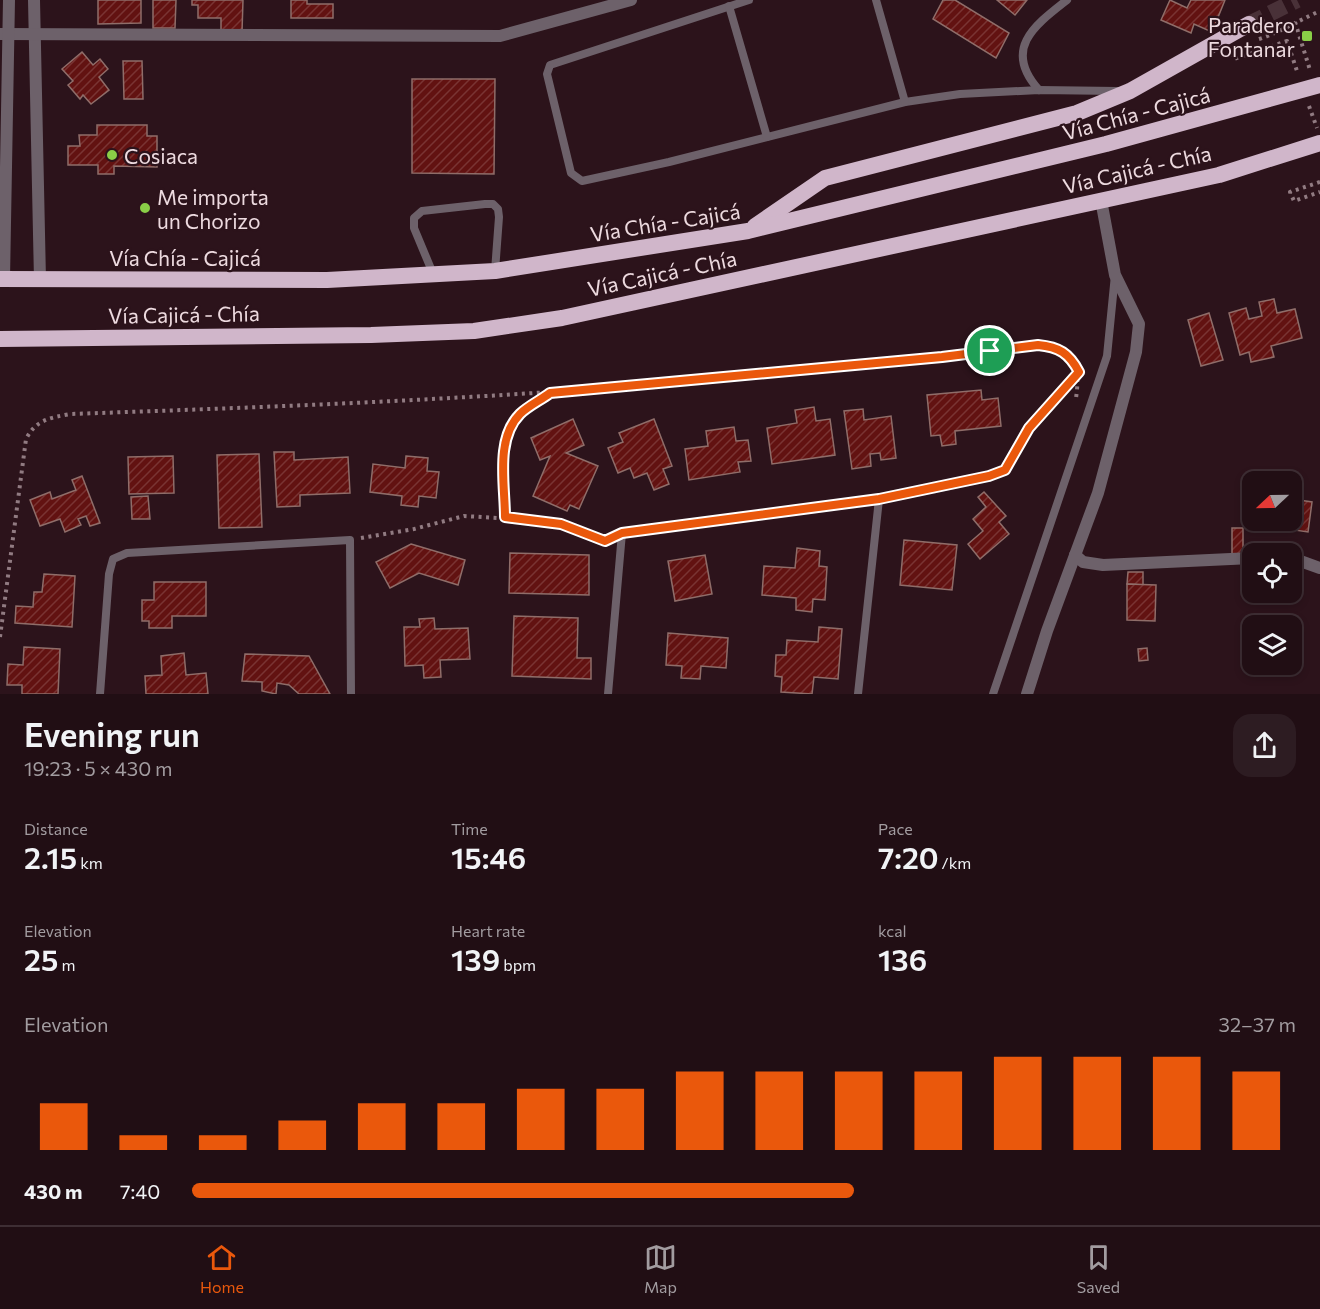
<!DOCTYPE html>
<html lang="en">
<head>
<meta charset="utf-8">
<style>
	:root { --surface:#210e14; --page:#2d1c22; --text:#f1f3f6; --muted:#a29ca0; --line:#3e2e34; --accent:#ea580c }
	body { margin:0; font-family:Commissioner,sans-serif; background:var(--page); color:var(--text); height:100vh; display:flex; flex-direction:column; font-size:22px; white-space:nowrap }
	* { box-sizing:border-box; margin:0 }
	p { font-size:20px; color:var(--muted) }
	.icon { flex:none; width:33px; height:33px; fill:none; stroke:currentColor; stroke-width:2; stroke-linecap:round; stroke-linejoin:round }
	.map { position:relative; height:694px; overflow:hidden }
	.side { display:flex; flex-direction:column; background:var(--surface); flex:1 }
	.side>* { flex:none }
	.needle { width:39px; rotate:248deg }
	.buttons { position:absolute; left:1242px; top:471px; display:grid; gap:12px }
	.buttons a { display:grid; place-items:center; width:60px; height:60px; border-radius:12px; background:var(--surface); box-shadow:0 3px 9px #0003,0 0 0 2px var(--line); font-size:30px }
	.pin { position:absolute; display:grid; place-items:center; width:51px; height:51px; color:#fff; margin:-26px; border:3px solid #fff; border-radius:50%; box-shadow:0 2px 6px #0007 }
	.round { display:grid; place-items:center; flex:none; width:63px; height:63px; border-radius:18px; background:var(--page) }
	.head { display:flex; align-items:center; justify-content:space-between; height:102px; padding:0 24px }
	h1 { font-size:33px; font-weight:600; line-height:45px }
	.figures { display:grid; grid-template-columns:repeat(3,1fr); gap:9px; height:102px; padding:6px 24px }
	.figures div { display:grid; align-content:center }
	.figures b { font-size:30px; font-weight:600 }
	.figures small { font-size:16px; font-weight:400 }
	.figures p { font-size:16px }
	.chart { height:168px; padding:12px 24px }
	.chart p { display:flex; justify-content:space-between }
	.chart svg { width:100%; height:108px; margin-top:6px; stroke:var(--accent); stroke-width:6 }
	ul { padding:0 24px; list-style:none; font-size:20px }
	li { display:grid; grid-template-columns:96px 72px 1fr; align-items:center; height:45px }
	li i { height:15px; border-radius:8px; background:var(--accent) }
	.tab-bar { display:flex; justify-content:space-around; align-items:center; height:84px; border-top:2px solid var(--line); background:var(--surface); font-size:16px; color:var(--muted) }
	.tab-bar a { display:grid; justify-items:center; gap:3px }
	.tab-bar .on { color:var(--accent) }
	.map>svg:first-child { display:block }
	.building { fill:url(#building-hatch); stroke:#8f6d69; stroke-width:1.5 }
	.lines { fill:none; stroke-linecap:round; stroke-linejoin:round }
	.trunk-tunnel { stroke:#493138; stroke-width:16; stroke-dasharray:16 8; stroke-linecap:butt }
	.path { stroke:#917b82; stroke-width:4; stroke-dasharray:3 4.5; stroke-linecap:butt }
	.service { stroke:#6d616a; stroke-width:8 }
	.minor { stroke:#6d616a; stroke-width:12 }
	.trunk { stroke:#d0b6ca; stroke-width:16 }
	.route-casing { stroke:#fff; stroke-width:12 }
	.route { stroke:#ea580c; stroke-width:8 }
	.poi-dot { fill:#8ace47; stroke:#2c131b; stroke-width:2 }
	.labels { text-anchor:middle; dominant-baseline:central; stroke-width:4.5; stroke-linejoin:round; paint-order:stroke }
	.poi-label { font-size:21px; fill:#eddadf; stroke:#2c131b; text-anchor:start }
	.street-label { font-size:21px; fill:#eddadf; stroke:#2c131b }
</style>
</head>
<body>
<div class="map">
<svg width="1320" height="694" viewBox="0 0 1320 694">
	<defs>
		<pattern id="building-hatch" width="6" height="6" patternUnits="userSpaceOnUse" patternTransform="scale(1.5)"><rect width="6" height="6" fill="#621211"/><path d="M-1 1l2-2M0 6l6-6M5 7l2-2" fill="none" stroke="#793433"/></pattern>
	</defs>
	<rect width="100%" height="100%" fill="#2c131b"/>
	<g class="building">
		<path d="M98,0h43v23l-43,1z"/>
		<path d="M153,0h23l-1,28h-22z"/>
		<path d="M192,0h51l-1,32h-21v-14h-23v-13h-6z"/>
		<path d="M291,0h16v4h26v14h-42z"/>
		<path d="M943,0h12l54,33 -13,25 -63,-39z"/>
		<path d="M997,0h30l-12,15z"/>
		<path d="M1170,0l17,8 4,-8h34l-13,32 -18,-8 -3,9 -30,-13z"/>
		<path d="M82,52l11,13 7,-6 8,10 -9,8 10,13 -18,14 -8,-9 -3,4 -12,-14 5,-4 -11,-12z"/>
		<path d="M123,61h19l1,38h-19z"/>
		<path d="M412,79h83l-1,95 -82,-1z"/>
		<path d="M97,125h50v11h10v31l-43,-1v8h-16v-9h-30v-19h12l-1,-11h18z"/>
		<path d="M1274,299l3,14 18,-4 7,29 -31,8 3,11 -23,5 -2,-10 -9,3 -11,-42 17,-5 3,11 13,-3 -3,-14z"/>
		<path d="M1209,313l14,47 -22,6 -13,-46z"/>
		<path d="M981,390l1,10 16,-2 3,28 -46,5 1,13 -14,2 -2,-11 -9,1 -4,-41z"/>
		<path d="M814,407l2,14 14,-2 5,36 -63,9 -5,-36 30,-5 -2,-13z"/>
		<path d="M863,409l1,11 27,-4 5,42 -15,2 -1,-7 -10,1 1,12 -19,3 -8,-58z"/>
		<path d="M573,419l11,26 -18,8 32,13 -19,43 -9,-4 -3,6 -34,-15 17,-40 -10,4 -9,-22z"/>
		<path d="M654,419l18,47 -9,3 6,15 -15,6 -7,-17 -13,5 -4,-10 -12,5 -10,-25 15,-6 -4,-9z"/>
		<path d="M734,427l2,14 12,-1 3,21 -13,1 2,10 -51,8 -4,-31 23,-3 -2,-15z"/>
		<path d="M274,452h20v8l54,-3 2,36 -50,2v11l-23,1z"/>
		<path d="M259,454l3,73 -43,1 -2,-73z"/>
		<path d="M173,456l1,37 -45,1 -1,-37z"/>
		<path d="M406,456l22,2 -1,13 12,1 -3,26 -17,-2 -1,11 -17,-2 1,-9 -32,-4 3,-28 32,4z"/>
		<path d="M82,476l18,47 -10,3 -4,-10 -8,3 3,6 -16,7 -5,-13 -20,7 -10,-26 20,-8 2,7 24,-9 -4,-10z"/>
		<path d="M984,492l22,24 -7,6 10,12 -29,25 -12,-15 15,-13 -10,-12 13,-12 -8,-10z"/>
		<path d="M148,496l2,23h-18l-1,-22z"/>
		<path d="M1292,499l20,3 -4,30 -33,-5 1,-7h16z"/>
		<rect x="1232" y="528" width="11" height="26"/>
		<path d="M904,540l53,5 -5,45 -52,-5z"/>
		<path d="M411,544l54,16 -7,25 -39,-12 -29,15 -14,-26z"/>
		<path d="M797,548l23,3 -1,15 8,1 -2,33 -12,-1 -1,13 -16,-2v-12l-34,-3 2,-29 31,2z"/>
		<path d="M510,553l79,2v40l-80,-2z"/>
		<path d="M705,555l7,39 -37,7 -7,-40z"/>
		<path d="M1128,572h15v13l-16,-1z"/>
		<path d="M44,574l31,2 -3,51 -57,-4 1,-17 17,1 1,-15h8z"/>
		<path d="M154,582h52v34h-34v12h-23v-7h-7v-21h12z"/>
		<path d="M1127,584l29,1 -1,36 -28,-1z"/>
		<path d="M514,616l64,2 -1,40h14v21l-79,-3z"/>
		<path d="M434,618l1,11 33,-1 2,31 -30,1 1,17 -17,1 -1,-13 -18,1 -1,-39h16l-1,-8z"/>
		<path d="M819,627l23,2 -4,50 -24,-2 -2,17 -31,-2 1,-15 -7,-1 1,-21h10l1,-15 31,2z"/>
		<path d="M668,633l60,5 -2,30 -25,-2 -1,13 -19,-1 1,-12 -16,-1z"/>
		<path d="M24,647l36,2 -2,45h-36v-9h-15l1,-21 15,1z"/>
		<path d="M1147,648l1,12 -9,1 -1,-12z"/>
		<path d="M184,653l2,22 20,-2 2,21h-62l-1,-18 17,-1 -1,-19z"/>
		<path d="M245,654l64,2 21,38h-31l-10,-9 -12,-2 -1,11 -14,-3v-9l-20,-1z"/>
	</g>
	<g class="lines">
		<path class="trunk-tunnel" d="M1249,24l48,-24"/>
		<g class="path">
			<path d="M1295,22l15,48"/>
			<path d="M1259,39c22,-7 40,-19 61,-28"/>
			<path d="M1232,53l2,6 53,-18 11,33"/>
			<path d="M1309,106l8,22"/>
			<path d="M1320,182l-30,10 4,9 26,-9"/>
			<path d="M1000,471l11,-9 18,-34 49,-56"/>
			<path d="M505,517c0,-31 -11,-82 16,-105 9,-7 19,-12 28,-18"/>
			<path d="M361,538l53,-9 50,-13 84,5 60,19"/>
			<path d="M0,637l26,-198c10,-19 23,-21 44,-25 234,-8 467,-17 701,-40 57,-5 115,-10 173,-17 27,-3 85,-17 110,-10 25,7 25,30 22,51"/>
		</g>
		<g class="service">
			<path d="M749,0l-199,65 -3,9 24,99 11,8 87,-19 236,-60 55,-8 79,-4 79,1"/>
			<path d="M876,0l29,102"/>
			<path d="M729,6l38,131"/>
			<path d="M1039,90c-37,-41 -4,-65 28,-90"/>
			<path d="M434,276l-20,-48v-10l8,-7 63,-7h8l5,5 1,8 -4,54"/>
			<path d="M100,694l9,-120 4,-15 14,-6 223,-13 1,154"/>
			<path d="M608,694l14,-161 257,-34 110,-24"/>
			<path d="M858,694l21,-195"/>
			<path d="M993,694l114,-338 8,-81"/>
		</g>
		<g class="minor">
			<path d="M34,0l6,280"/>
			<path d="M0,34l500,2 131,-36"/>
			<path d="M4,279l5,-279"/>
			<path d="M1075,555l8,7 20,3 149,-7"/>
			<path d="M1292,558l28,10"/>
			<path d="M1027,694l20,-63 51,-138 38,-141 3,-28 -24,-49 -14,-75"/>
		</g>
		<g class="trunk">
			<path d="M755,226l70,-48 252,-65 53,-22 119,-67"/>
			<path d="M0,279l327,1 168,-9 253,-40 358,-87 214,-59"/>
			<path d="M0,339l371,-4 103,-4 88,-13 657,-143 101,-32"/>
		</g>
	</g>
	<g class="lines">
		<defs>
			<path id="route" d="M1038,345c21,2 31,8 41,27l-50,56 -24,42 -16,6 -110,23 -257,34 -17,8 -44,-17 -56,-7c0,-32 -10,-78 15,-103 8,-8 21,-14 30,-21l392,-36z"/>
		</defs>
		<use href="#route" class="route-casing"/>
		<use href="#route" class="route"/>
	</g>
	<g class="poi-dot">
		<rect x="1301" y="30" width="12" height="12" rx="3"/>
		<circle cx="112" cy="155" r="6"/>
		<circle cx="145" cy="208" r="6"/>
	</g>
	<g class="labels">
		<g class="poi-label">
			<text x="1295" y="24" text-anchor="end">Paradero<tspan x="1295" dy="24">Fontanar</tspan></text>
			<text x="124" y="155">Cosiaca</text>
			<text x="157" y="196">Me importa<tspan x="157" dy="24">un Chorizo</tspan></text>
		</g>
		<g class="street-label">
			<text transform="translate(1136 113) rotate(-15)">Vía Chía - Cajicá</text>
			<text transform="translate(1137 169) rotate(-13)">Vía Cajicá - Chía</text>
			<text transform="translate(665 222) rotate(-9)">Vía Chía - Cajicá</text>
			<text x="185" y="257">Vía Chía - Cajicá</text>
			<text transform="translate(662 273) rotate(-12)">Vía Cajicá - Chía</text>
			<text transform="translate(184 314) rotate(-1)">Vía Cajicá - Chía</text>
		</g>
	</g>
</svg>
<div class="buttons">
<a><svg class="needle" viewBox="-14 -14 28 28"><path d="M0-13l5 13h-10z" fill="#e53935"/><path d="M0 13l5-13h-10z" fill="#a29ca0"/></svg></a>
<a><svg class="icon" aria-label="locate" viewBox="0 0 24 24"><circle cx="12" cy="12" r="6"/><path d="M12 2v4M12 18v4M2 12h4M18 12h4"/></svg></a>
<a><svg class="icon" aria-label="layers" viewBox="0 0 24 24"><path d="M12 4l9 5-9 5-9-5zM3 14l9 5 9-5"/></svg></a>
</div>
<div class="pin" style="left:990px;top:351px;background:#1e9e55"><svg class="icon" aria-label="arrive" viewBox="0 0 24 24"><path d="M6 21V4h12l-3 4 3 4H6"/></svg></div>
</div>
<section class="side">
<div class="head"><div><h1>Evening run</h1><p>19:23 · 5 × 430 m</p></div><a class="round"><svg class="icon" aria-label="share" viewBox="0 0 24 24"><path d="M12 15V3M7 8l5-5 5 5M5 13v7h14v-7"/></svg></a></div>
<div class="figures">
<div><p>Distance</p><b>2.15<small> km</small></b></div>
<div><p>Time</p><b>15:46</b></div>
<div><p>Pace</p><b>7:20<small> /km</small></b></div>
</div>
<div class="figures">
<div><p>Elevation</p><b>25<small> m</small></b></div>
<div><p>Heart rate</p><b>139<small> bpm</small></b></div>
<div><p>kcal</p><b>136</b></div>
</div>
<div class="chart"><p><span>Elevation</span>32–37 m</p>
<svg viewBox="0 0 160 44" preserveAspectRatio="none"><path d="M5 44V25M15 44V38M25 44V38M35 44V32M45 44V25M55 44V25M65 44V19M75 44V19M85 44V12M95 44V12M105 44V12M115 44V12M125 44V6M135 44V6M145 44V6M155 44V12"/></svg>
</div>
<ul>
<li><b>430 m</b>7:40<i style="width:60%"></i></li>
</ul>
</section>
<nav class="tab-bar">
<a class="on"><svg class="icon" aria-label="home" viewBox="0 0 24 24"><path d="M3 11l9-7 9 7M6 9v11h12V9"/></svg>Home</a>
<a><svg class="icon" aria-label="map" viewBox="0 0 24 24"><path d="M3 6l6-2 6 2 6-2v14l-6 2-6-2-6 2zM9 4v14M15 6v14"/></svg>Map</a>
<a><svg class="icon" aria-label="saved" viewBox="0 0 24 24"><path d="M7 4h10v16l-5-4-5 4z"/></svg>Saved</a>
</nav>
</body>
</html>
